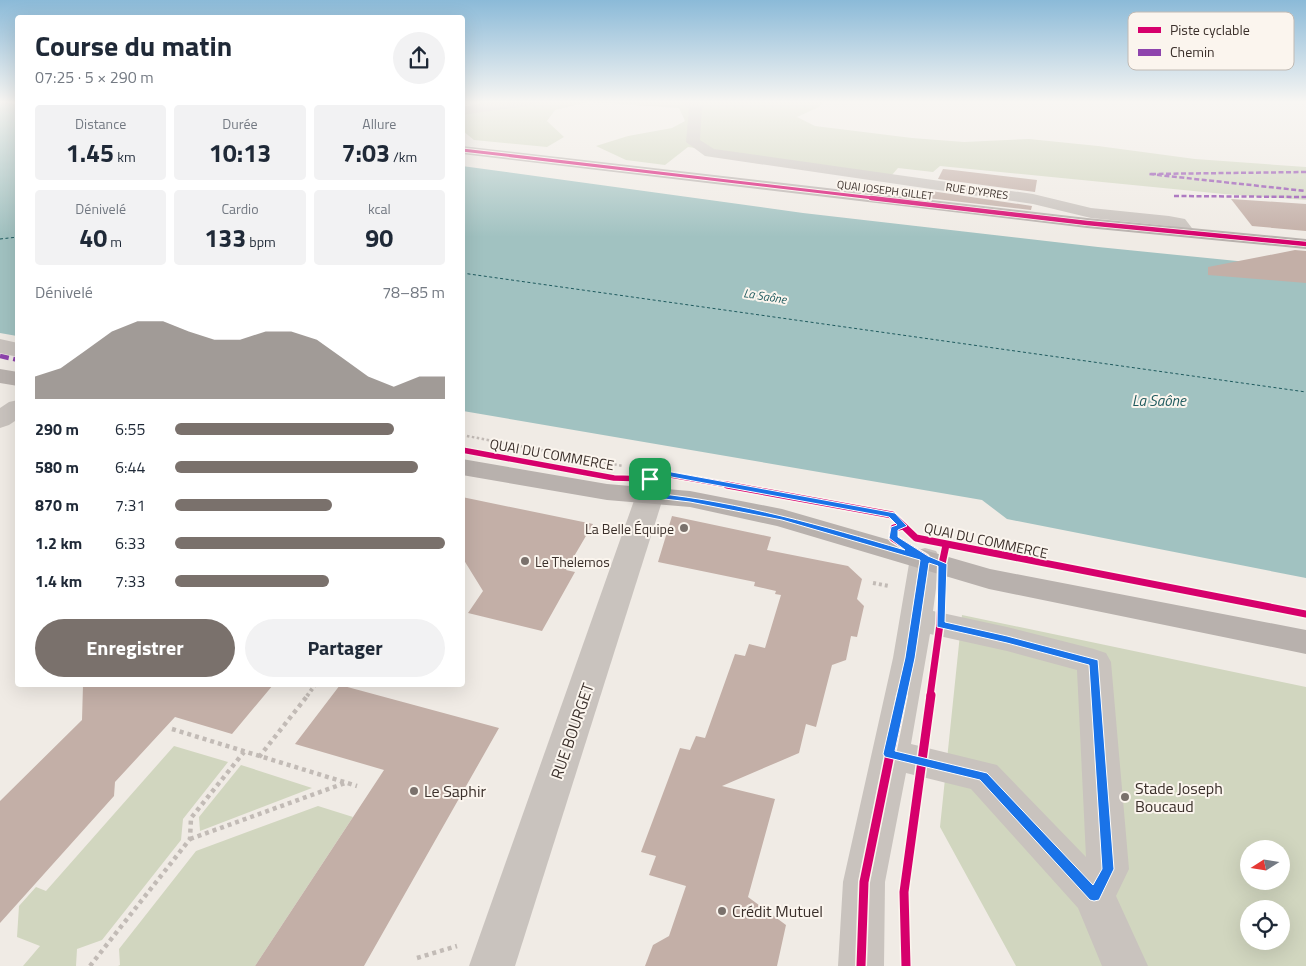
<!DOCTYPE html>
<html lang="fr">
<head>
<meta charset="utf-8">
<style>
	:root { --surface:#fff; --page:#f2f2f3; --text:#1f2937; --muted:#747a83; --accent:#7a716c }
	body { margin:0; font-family:"Titillium Web",sans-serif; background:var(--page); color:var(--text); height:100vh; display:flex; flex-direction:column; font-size:19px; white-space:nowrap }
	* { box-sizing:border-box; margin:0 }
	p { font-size:16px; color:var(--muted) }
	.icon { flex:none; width:28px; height:28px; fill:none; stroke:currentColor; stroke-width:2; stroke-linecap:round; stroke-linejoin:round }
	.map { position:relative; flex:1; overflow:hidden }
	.drawer { position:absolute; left:15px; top:15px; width:450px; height:672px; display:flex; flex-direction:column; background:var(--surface); border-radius:5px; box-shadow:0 5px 20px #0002 }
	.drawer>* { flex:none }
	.needle { width:32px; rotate:258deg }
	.fabs { position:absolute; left:1240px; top:840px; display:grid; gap:10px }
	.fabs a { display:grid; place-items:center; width:50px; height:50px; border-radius:50%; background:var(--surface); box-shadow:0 5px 20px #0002; font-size:25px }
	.pin { position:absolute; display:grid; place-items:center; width:42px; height:42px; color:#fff; margin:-21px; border-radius:10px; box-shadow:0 2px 8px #0006 }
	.round { display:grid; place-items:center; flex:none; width:52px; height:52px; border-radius:26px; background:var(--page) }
	.overview { display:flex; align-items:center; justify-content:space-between; height:85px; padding:0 20px }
	h1 { font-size:28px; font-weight:700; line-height:38px }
	.metrics { display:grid; grid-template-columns:repeat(3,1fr); gap:8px; height:85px; padding:5px 20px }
	.metrics div { display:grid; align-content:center; border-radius:5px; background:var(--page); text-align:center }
	.metrics b { font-size:25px; font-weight:700 }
	.metrics small { font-size:14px; font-weight:400 }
	.metrics p { font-size:14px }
	.chart { height:140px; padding:10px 20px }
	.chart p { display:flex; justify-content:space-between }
	.chart svg { width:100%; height:90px; margin-top:5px; fill:var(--accent); opacity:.7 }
	.cta { display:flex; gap:10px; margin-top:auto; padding:10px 20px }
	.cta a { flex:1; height:58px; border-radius:30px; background:var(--accent); color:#fff; font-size:20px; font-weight:700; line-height:58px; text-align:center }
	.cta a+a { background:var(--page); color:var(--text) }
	ul { padding:0 20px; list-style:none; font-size:16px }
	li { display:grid; grid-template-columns:80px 60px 1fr; align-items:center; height:38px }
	li i { height:12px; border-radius:6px; background:var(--accent) }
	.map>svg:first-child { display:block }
	.green { fill:#d1d6bf; fill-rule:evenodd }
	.water { fill:#a1c2c1 }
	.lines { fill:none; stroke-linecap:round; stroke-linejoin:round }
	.ferry { stroke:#1f5a5e; stroke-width:1; stroke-dasharray:3 2.5; stroke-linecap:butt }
	.building { fill:#c3afa7 }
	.path-far3 { stroke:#c2bbb6; stroke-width:2; stroke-dasharray:1 1; stroke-linecap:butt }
	.path-far2 { stroke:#c2bbb6; stroke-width:2.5; stroke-dasharray:2.5 2.5; stroke-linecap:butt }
	.path-far1 { stroke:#c2bbb6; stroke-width:4; stroke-dasharray:3 3; stroke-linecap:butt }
	.path { stroke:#c2bbb6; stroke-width:4.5; stroke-dasharray:4 4; stroke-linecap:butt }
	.minor { fill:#c9c3be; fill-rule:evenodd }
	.major { fill:#b8b1ad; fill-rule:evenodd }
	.quiet-far1 { stroke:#8e44ad; stroke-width:2.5; stroke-dasharray:5 2.5; stroke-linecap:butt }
	.quiet { stroke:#8e44ad; stroke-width:4.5; stroke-dasharray:9 4.5; stroke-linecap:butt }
	.cycleway-far4-casing { stroke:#fbf5ee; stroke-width:5 }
	.cycleway-far3-casing { stroke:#fbf5ee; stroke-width:6 }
	.cycleway-far2-casing { stroke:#fbf5ee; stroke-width:8 }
	.cycleway-far1-casing { stroke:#fbf5ee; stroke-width:10 }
	.cycleway-casing { stroke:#fbf5ee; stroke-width:12 }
	.cycleway-far4 { stroke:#d6006c; stroke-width:3 }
	.cycleway-far3 { stroke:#d6006c; stroke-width:4.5 }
	.cycleway-far2 { stroke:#d6006c; stroke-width:5.5 }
	.cycleway-far1 { stroke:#d6006c; stroke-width:7 }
	.cycleway { stroke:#d6006c; stroke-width:9 }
	.route { fill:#1a73e8; stroke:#fff; fill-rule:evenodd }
	.poi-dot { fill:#7a716c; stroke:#fbf5ee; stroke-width:2 }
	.labels { text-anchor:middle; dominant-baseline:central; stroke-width:4; stroke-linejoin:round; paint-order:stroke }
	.far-street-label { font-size:11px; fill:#3b302b; stroke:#fbf5ee }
	.far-water-label { font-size:12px; font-style:italic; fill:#1f5a5e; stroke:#fbf5ee }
	.street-label { font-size:14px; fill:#3b302b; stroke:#fbf5ee }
	.poi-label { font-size:14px; fill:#3b302b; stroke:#fbf5ee; text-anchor:end }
	.water-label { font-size:15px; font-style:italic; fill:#1f5a5e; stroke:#fbf5ee }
	.near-street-label { font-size:16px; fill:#3b302b; stroke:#fbf5ee }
	.near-poi-label { font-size:16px; fill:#3b302b; stroke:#fbf5ee; text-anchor:start }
	.key { fill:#fbf5ee; stroke:#c1bab4; stroke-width:1 }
	.key-label { font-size:14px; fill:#3b302b }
</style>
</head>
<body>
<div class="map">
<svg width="1306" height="966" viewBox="0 0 1306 966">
	<rect width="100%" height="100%" fill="#f0ebe5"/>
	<g class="green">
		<path d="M482,101h342l-5,6 -22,10 18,9 97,12 52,4 65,-3 69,7 97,13 111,8v33l-82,-6 -284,-28 -7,6 -35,-4 -7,8 -203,-29 -23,18 -39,-5 -30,-14 32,-10 44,-8 13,-7 -6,-13 -91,-6 -33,8 -8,11 17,16 -17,10 -73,-7 -11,-9 -1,-18z"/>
		<path d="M962,615l344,72v279h-290l-76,-139zM1249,849h32v32h-32zM1249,909h32v32h-32z"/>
		<path d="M174,746l54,16 -45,57 -2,21 -79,100 -25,9 -1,17h-53l17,-20 -23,-9 2,-31 17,-19 10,4z"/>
		<path d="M241,765l71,23 -112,43 -1,-14z"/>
		<path d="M318,806l35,11 -98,149h-137l2,-1 -1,-16 77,-98z"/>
	</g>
	<g class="water">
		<path d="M0,102l17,2v232l-17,-3z"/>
		<path d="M462,166l341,47 295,34 208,21v310l-299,-59 -25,-19 -519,-89z"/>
	</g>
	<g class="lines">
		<g class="ferry">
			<path d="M0,239l18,-2"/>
			<path d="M462,273l844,119"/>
		</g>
	</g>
	<g class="building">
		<path d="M943,169l10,1 84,10 -2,12 -97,-13z"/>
		<path d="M931,191l101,15 -1,4 -104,-12z"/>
		<path d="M1231,199l75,5v27l-54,-5z"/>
		<path d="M1295,250l11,1v32l-98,-8v-8z"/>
		<path d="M462,497l131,27 -27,46 9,2 -33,59 -74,-18 15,-22 -21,-34z"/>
		<path d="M672,516l99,21 -4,13 81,16 14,13 -5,20 7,7 -7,31 -6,-1 -5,24 -14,5 -16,62 -10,-3 -7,29 -77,33 53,13 -27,98 38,28 -9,41h-132l8,-21 16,-9 17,-50 -37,-11 7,-19 -15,-4 39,-104 10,2 6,-14 9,2 30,-84 10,2 4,-12 16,4 16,-53 -6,-1 1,-3 -22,-5 1,-4 -97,-20z"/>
		<path d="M83,685h190l-41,49 -57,-17 -60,65 -1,14 -114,127v-122l82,-81z"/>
		<path d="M340,685l159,43 -135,238h-109l129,-196 -89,-26z"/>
	</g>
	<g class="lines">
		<path class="path-far3" d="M9,101l9,1"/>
		<path class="path-far2" d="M462,435l161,31"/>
		<g class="path-far1">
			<path d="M873,583l16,3"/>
			<path d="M307,696l8,-11"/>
		</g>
		<g class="path">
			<path d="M172,729l185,57"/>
			<path d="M259,757l49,-62"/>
			<path d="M190,839l155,-56"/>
			<path d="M417,958l40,-12"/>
			<path d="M90,966l100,-127 1,-21 53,-66"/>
		</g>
		<g class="minor">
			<path d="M502,101h36l-6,4 -70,10v-8z"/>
			<path d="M681,101c8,0 16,-1 21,6l-2,33 14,9 319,45 58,14 78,8 16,3 10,13 -3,4c-10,2 -13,-1 -19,-9l-4,-1 -78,-8 -58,-14 -328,-48 -19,-14 3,-34z"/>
			<path d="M0,339l18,4v14l-18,-4z"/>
			<path d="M18,400v19l-9,6 -9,3v-20l9,-6z"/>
			<path d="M650,487l10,2 4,6 -149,471h-46l167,-471 4,-6z"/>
			<path d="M925,548l11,3 4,7 -7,53 74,16 87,22 12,4 5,9 18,207 -13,27 32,70h-46l-24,-58 -107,-119 -65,-16 -21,109 -1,84h-46l5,-84 50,-224 17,-100 4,-7zM930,634l77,17 70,19 9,187 -89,-92 -86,-21z"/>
		</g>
		<g class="major">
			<path d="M462,146l625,72 219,21v10l-219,-21 -625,-74z"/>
			<path d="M0,369l18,3v14l-18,-3z"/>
			<path d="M462,459l145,25 83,7 92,18 208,60 316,61v24l-317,-65 -212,-63 -87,-19 -83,-7 -145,-25z"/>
		</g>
		<g class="quiet-far1">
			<path d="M1306,172l-157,2 157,17"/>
			<path d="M1174,196l132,1"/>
		</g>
		<path class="quiet" d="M0,356l18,4"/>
		<defs>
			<path id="cycleway-far4" d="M462,150l420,49"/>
			<path id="cycleway-far3" d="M871,198l216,25 219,21"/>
			<path id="cycleway-far2" d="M462,450l152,28 36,1 15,-5 69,12"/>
			<g id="cycleway-far1">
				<path d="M727,485l165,30 24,23 390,76"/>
				<path d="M902,696l8,-38 15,-100 -32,-20 1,-10 9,-2"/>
				<path d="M930,696l10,-72 2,-60 4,-19"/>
			</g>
			<g id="cycleway">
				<path d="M861,966l3,-84 38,-187"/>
				<path d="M906,966l-2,-74 27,-197"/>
			</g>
		</defs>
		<use href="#cycleway-far4" class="cycleway-far4-casing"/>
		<use href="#cycleway-far3" class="cycleway-far3-casing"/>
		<use href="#cycleway-far2" class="cycleway-far2-casing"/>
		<use href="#cycleway-far1" class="cycleway-far1-casing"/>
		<use href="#cycleway" class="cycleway-casing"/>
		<use href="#cycleway-far4" class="cycleway-far4"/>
		<use href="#cycleway-far3" class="cycleway-far3"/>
		<use href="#cycleway-far2" class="cycleway-far2"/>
		<use href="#cycleway-far1" class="cycleway-far1"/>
		<use href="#cycleway" class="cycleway"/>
	</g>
	<linearGradient id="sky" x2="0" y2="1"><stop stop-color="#8bbad8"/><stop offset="0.43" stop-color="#f8f6f3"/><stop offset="1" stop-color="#f8f6f3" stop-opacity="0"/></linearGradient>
	<rect width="1306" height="237" fill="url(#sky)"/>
	<path class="route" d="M666,471l229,42 12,13 -9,4v7l30,19 19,8 -2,58 62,14 91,24 16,209 -15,31 -5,1 -4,-1 -110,-120 -95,-23 -2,-3 22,-96 15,-98 -138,-40 -92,-18 -43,-5v-20zM666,476l223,41 8,8 -6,2 -2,11 16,12c-82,-24 -165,-48 -251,-57v-13zM929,563l9,3 -1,61 70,16 82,22 13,204 -9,16 -106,-112 -92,-22 20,-93z"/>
	<g class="poi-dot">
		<circle cx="684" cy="528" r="5"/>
		<circle cx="525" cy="561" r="5"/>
		<circle cx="414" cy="791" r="5"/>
		<circle cx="1125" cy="797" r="5"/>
		<circle cx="722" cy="911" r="5"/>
	</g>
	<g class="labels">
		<g class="far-street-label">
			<text transform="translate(885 190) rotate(7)">QUAI JOSEPH GILLET</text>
			<text transform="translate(977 191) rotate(8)">RUE D'YPRES</text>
		</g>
		<g class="far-water-label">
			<text transform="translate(765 296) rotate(9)">La Saône</text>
		</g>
		<g class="street-label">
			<text transform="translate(552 454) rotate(10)">QUAI DU COMMERCE</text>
			<text transform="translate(986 540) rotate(12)">QUAI DU COMMERCE</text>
		</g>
		<g class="poi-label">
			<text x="674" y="528">La Belle Équipe</text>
			<text x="535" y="561" text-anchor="start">Le Thelemos</text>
		</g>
		<g class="water-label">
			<text x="1159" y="400">La Saône</text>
		</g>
		<g class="near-street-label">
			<text transform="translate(572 731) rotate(-71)">RUE BOURGET</text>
		</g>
		<g class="near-poi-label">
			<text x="1135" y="788">Stade Joseph<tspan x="1135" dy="18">Boucaud</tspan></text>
			<text x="424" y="791">Le Saphir</text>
			<text x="732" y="911">Crédit Mutuel</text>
		</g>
	</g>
	<rect x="1128" y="12" width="166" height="58" rx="8" class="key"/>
	<rect x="1138" y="27" width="23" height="6" fill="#d6006c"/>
	<rect x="1138" y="49" width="23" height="7" fill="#8e44ad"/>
	<g class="key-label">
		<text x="1170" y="35">Piste cyclable</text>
		<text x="1170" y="57">Chemin</text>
	</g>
</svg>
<div class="fabs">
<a><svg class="needle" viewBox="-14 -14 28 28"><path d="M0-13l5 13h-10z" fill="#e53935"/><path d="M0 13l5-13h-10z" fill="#747a83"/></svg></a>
<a><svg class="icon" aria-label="locate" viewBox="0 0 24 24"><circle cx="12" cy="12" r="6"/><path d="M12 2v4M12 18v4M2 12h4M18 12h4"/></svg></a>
</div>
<div class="pin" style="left:650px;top:479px;background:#1e9e55"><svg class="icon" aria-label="arrive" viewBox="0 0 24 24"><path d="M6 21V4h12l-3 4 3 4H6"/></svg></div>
<section class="drawer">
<div class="overview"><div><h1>Course du matin</h1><p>07:25 · 5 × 290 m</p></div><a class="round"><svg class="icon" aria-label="share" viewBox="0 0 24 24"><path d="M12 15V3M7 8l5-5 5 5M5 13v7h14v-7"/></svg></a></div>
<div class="metrics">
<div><p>Distance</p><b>1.45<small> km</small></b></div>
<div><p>Durée</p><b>10:13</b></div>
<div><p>Allure</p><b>7:03<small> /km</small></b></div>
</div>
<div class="metrics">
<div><p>Dénivelé</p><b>40<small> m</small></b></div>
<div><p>Cardio</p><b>133<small> bpm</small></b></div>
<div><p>kcal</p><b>90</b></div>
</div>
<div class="chart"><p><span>Dénivelé</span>78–85 m</p>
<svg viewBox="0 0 160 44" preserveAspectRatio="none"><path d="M0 44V33L10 29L20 20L30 11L40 6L50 6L60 11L70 15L80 15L90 11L100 11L110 15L120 24L130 33L140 38L150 33L160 33V44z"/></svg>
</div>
<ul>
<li><b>290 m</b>6:55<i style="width:81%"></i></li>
<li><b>580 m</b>6:44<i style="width:90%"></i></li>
<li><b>870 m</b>7:31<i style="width:58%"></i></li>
<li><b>1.2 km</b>6:33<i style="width:100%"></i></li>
<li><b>1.4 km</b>7:33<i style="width:57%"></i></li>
</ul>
<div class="cta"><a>Enregistrer</a><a>Partager</a></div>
</section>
</div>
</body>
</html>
